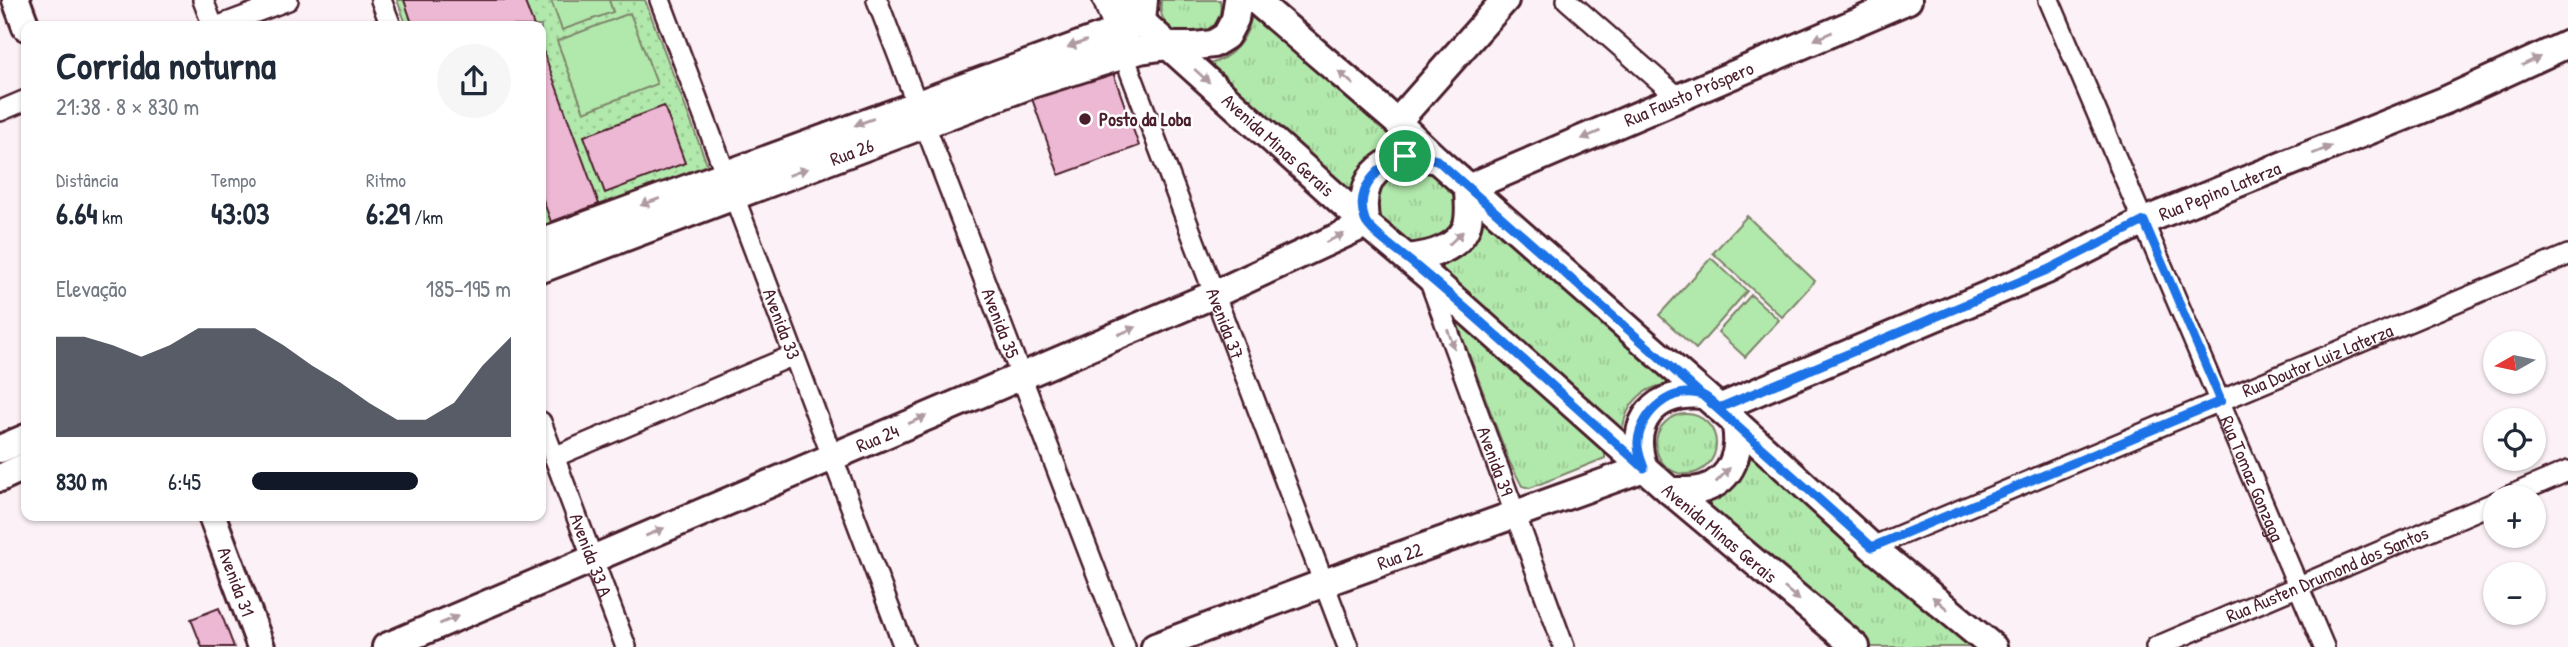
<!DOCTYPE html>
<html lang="pt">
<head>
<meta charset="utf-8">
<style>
	:root { --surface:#fff; --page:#f6f6f7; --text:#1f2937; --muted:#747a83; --accent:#111827 }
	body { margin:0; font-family:"Patrick Hand",sans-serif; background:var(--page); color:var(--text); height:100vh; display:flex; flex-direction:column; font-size:26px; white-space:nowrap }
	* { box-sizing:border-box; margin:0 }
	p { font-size:23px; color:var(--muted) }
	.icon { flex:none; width:38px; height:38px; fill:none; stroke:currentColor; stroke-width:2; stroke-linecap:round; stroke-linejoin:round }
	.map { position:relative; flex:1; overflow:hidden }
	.drawer { position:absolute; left:21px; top:21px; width:525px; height:500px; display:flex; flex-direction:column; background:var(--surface); border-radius:14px; box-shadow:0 2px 5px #0004 }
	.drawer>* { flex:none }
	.needle { width:46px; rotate:261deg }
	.fabs { position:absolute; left:2483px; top:331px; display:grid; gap:14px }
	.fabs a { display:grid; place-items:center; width:63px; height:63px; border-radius:50%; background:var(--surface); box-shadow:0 2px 5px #0004; font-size:35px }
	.pin { position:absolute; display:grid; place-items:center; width:60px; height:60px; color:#fff; margin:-30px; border:4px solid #fff; border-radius:50%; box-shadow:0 2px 7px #0007 }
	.round { display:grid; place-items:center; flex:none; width:74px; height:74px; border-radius:37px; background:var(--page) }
	.summary { display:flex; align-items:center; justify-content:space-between; height:119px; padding:0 35px }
	h1 { font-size:38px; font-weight:700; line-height:52px }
	.stats { display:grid; grid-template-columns:repeat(3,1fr); gap:10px; height:119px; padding:7px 35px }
	.stats div { display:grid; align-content:center }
	.stats b { font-size:30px; font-weight:700 }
	.stats small { font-size:19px; font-weight:400 }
	.stats p { font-size:19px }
	.chart { height:196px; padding:14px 35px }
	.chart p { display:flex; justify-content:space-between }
	.chart svg { width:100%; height:126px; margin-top:7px; fill:var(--accent); opacity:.7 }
	ul { padding:0 35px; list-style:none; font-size:23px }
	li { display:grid; grid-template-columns:112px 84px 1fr; align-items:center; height:52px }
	li i { height:18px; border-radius:9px; background:var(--accent) }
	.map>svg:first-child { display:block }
	.grass { fill:url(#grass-dots); stroke:#7e846b; stroke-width:2 }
	.park { fill:url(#park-tufts); stroke:#7e846b; stroke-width:2 }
	.pitch { fill:#b1e8ab; stroke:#7e846b; stroke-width:2 }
	.building { fill:#edb8d3; stroke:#4a1f2b; stroke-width:2 }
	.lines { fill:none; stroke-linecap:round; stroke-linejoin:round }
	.street-casing { stroke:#4a1f2b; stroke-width:24 }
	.secondary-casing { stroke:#4a1f2b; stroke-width:32 }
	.street { stroke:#fff; stroke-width:19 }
	.secondary { stroke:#fff; stroke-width:26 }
	.oneway { fill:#ae9aa0 }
	.route-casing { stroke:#fff; stroke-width:14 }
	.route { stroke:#1a73e8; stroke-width:9 }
	.poi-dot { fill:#4a1f2b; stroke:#fff; stroke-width:2.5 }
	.labels { text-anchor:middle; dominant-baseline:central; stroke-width:5; stroke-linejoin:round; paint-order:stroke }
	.street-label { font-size:19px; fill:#4a1f2b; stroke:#fff }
	.poi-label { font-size:19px; font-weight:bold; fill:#4a1f2b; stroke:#fff; text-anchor:start }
</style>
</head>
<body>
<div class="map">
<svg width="2568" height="647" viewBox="0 0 2568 647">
	<defs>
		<pattern id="grass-dots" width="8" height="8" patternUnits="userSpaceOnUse" patternTransform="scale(1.75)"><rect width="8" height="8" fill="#b1e8ab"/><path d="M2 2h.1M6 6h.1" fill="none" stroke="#9ac793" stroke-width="1.8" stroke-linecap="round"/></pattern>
		<pattern id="park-tufts" width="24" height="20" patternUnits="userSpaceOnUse" patternTransform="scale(1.75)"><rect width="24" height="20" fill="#b1e8ab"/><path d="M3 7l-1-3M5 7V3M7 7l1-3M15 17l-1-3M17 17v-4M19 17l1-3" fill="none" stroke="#9ac793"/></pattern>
	</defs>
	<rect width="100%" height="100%" fill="#fbf1f6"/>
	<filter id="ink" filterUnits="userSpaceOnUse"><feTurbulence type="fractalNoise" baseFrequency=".0143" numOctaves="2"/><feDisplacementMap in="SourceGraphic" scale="14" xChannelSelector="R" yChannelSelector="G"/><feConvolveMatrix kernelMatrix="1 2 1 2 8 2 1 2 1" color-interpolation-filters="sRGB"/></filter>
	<g filter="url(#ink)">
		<path class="grass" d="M397,0h248l63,167 -167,63v-204h-134z"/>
		<g class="park">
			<path d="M1161,0h59c8,47 -66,47 -59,0z"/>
			<path d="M1253,9l159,142 -54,53 -155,-138c30,-7 46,-27 50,-57z"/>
			<path d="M1427,165c33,28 36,27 25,71 -9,3 -25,13 -36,12 -10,-1 -16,-8 -23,-14 -25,-22 -21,-35 -6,-62z"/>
			<path d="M1477,208l198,176c-32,0 -52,21 -53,53l-195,-172z"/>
			<path d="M1455,317l150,133v8l-75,30 -8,-2 -13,-25z"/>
			<circle cx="1686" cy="444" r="30"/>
			<path d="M1749,448l225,199h-114l-161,-141c34,-10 42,-26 50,-58z"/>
		</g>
		<g class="pitch">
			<path d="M551,0h58l4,12 -51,18z"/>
			<path d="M630,13l27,71 -73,28 -27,-71z"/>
			<path d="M1747,216l68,65 -33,36 -69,-64z"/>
			<path d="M1711,258l36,33 -51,58 -37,-34z"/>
			<path d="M1751,295l28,25 -34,37 -27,-25z"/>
		</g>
		<g class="building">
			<path d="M404,0h120l10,26h-121z"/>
			<path d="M541,45l58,159 -48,18 -10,-28z"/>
			<path d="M1110,64l29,82 -80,29 -29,-82z"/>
			<path d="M664,106l21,57 -80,30 -21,-57z"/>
			<path d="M219,608l15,39h-32l-11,-28z"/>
		</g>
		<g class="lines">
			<defs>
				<g id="street">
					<path d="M203,0l10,26"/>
					<path d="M381,0l10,26"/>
					<path id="s1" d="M660,0l244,647"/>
					<path id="s2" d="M877,0l248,647"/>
					<path id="s3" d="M1103,0l245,647"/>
					<path d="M1567,0l112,98"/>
					<path id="s4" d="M2049,0l275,647"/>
					<path d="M219,26l69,-26"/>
					<path d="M0,111l26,-11"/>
					<path id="s5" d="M1429,279l135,368"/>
					<path id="s6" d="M541,422l85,225"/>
					<path d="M554,457l240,-102"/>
					<path d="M2507,497l61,-26"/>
					<path id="s7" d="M1872,547l696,-292"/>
					<path id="s8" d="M2156,647l340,-145"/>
				</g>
				<g id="secondary">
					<path d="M16,0l10,27"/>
					<path id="s9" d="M1114,0l28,22 224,202 61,51 243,216 186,156"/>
					<path d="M1255,0l142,122 40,38 298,262 137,125 121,100"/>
					<path d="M1397,122l108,-122"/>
					<path id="s10" d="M1468,188l440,-188"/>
					<path d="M541,242l601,-220 2,-22"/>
					<path d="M1407,258c21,-2 49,-8 59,-30 5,-12 2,-28 2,-40"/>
					<path id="s11" d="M541,269l491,-185 108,-34 28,-4h27l18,-2 13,-8 9,-17 3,-19"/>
					<path id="s12" d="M1719,408l328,-138 97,-49 302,-121 122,-56"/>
					<path d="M0,449l26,-11"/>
					<path d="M0,478l26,-12"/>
					<path d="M1670,491c11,0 22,1 33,-2 30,-9 39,-39 32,-67"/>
					<path id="s13" d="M212,516l49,131"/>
					<path id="s14" d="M386,647l829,-353 151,-70c-11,-51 23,-75 71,-64"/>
					<path id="s15" d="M1155,647l169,-64 320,-115c-17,-47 12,-78 60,-73"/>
				</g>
			</defs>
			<use href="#street" class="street-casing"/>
			<use href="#secondary" class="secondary-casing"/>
			<use href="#street" class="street"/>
			<use href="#secondary" class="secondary"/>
		</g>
		<defs><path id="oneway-solid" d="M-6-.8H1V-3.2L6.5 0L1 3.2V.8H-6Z" transform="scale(1.75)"/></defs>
		<g class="oneway">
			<use href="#oneway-solid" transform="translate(1823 36) rotate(157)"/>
			<use href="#oneway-solid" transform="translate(1077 44) rotate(160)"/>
			<use href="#oneway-solid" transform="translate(2531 61) rotate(-25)"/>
			<use href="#oneway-solid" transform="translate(1202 76) rotate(42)"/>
			<use href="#oneway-solid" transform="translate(1346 78) rotate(-139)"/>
			<use href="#oneway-solid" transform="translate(864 122) rotate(160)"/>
			<use href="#oneway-solid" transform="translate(1591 135) rotate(157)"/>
			<use href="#oneway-solid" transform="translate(2322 150) rotate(-22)"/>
			<use href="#oneway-solid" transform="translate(798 172) rotate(-21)"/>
			<use href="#oneway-solid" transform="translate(650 202) rotate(160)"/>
			<use href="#oneway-solid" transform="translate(1335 238) rotate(-25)"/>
			<use href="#oneway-solid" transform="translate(1456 238) rotate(-43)"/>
			<use href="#oneway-solid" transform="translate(1127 331) rotate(-23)"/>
			<use href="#oneway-solid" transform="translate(1451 339) rotate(70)"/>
			<use href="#oneway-solid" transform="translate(917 420) rotate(-23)"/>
			<use href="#oneway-solid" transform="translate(1723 475) rotate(-46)"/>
			<use href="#oneway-solid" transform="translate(655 532) rotate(-23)"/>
			<use href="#oneway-solid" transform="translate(1792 594) rotate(40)"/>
			<use href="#oneway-solid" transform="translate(1940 603) rotate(-140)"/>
			<use href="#oneway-solid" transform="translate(449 620) rotate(-23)"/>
		</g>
	</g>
	<g class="lines" filter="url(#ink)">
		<defs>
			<path id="route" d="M1405,156h15l17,4c145,129 291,257 435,387l349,-146 -77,-180 -97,49 -328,138c-5,-4 -11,-11 -17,-13 -30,-10 -61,17 -64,46 -1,10 3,18 6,27 -76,-67 -150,-137 -228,-202 -11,-10 -47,-34 -51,-46 -11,-31 13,-55 40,-64"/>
		</defs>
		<use href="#route" class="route-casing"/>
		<use href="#route" class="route"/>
	</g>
	<circle class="poi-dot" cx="1085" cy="119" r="7"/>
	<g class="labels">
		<g class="street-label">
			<text stroke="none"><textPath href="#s10" startOffset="240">Rua Fausto Próspero</textPath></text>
			<text stroke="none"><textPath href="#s9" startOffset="219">Avenida Minas Gerais</textPath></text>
			<text stroke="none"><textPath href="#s11" startOffset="332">Rua 26</textPath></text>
			<text stroke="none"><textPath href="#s12" startOffset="546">Rua Pepino Laterza</textPath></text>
			<text stroke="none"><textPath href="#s1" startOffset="346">Avenida 33</textPath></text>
			<text stroke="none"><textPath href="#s3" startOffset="346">Avenida 37</textPath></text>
			<text stroke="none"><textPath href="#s2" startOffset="346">Avenida 35</textPath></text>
			<text stroke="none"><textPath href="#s7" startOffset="483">Rua Doutor Luiz Laterza</textPath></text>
			<text stroke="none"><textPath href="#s14" startOffset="534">Rua 24</textPath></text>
			<text stroke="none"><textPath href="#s5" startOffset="194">Avenida 39</textPath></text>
			<text stroke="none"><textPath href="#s4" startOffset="520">Rua Tomaz Gonzaga</textPath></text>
			<text stroke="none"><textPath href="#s9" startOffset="807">Avenida Minas Gerais</textPath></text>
			<text stroke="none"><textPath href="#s6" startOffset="142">Avenida 33 A</textPath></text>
			<text stroke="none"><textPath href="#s15" startOffset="261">Rua 22</textPath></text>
			<text stroke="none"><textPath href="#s8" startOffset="186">Rua Austen Drumond dos Santos</textPath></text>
			<text stroke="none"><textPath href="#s13" startOffset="70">Avenida 31</textPath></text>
		</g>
		<g class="poi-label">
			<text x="1099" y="119">Posto da Loba</text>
		</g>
	</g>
</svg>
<div class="fabs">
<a><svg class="needle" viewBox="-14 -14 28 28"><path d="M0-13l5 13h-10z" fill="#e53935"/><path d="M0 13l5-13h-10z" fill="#747a83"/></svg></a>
<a><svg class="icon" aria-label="locate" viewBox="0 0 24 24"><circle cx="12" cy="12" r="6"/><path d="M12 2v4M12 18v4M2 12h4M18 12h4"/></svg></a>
<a>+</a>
<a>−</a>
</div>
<div class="pin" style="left:1405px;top:156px;background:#1e9e55"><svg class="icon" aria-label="arrive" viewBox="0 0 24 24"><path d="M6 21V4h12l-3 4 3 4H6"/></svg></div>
<section class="drawer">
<div class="summary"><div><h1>Corrida noturna</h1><p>21:38 · 8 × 830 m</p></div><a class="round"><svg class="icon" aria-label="share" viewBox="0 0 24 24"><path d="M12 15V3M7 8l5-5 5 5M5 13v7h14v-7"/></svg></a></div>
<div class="stats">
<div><p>Distância</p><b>6.64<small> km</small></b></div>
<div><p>Tempo</p><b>43:03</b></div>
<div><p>Ritmo</p><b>6:29<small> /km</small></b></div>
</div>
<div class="chart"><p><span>Elevação</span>185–195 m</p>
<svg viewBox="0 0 160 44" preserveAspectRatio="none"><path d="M0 44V9L10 9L20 12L30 16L40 12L50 6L60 6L70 6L80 12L90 19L100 25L110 32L120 38L130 38L140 32L150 19L160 9V44z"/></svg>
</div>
<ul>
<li><b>830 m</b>6:45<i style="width:64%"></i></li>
</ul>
</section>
</div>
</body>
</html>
